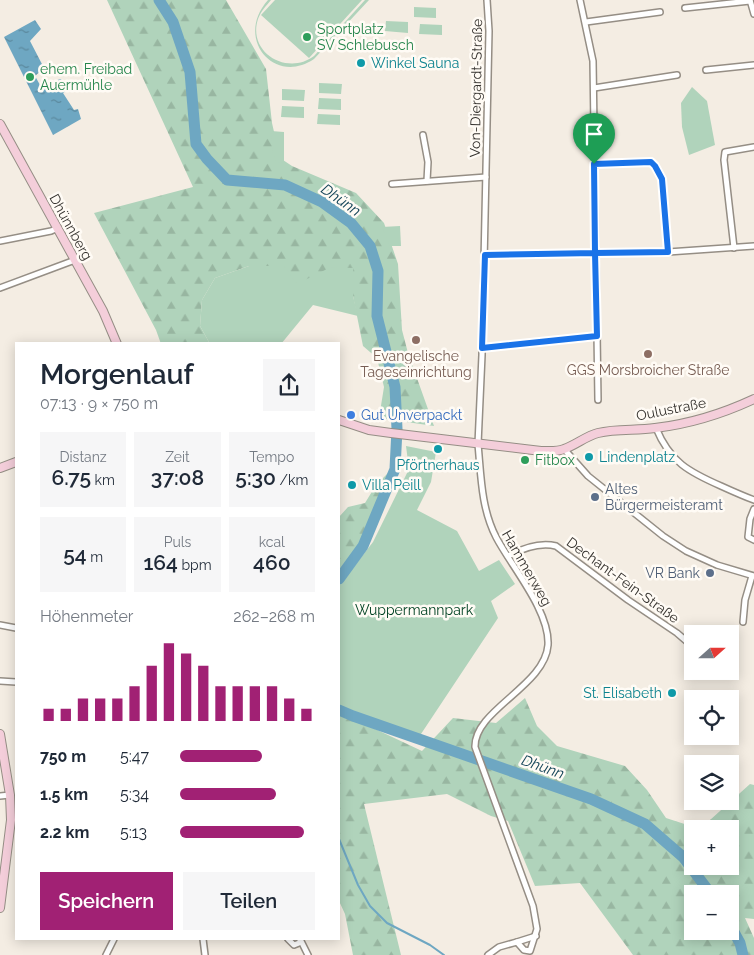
<!DOCTYPE html>
<html lang="de">
<head>
<meta charset="utf-8">
<style>
	:root { --surface:#fff; --page:#f6f6f7; --text:#1f2937; --muted:#747a83; --accent:#a12174 }
	body { margin:0; font-family:Raleway,sans-serif; background:var(--page); color:var(--text); height:100vh; display:flex; flex-direction:column; font-size:19px; white-space:nowrap }
	* { box-sizing:border-box; margin:0 }
	p { font-size:16px; color:var(--muted) }
	.icon { flex:none; width:28px; height:28px; fill:none; stroke:currentColor; stroke-width:2; stroke-linecap:round; stroke-linejoin:round }
	.map { position:relative; flex:1; overflow:hidden }
	.details { position:absolute; left:15px; top:342px; width:325px; height:598px; display:flex; flex-direction:column; background:var(--surface); border-radius:0px; box-shadow:0 2px 12px #0003 }
	.details>* { flex:none }
	.needle { width:32px; rotate:69deg }
	.fabs { position:absolute; left:684px; top:625px; display:grid; gap:10px }
	.fabs a { display:grid; place-items:center; width:55px; height:55px; border-radius:0px; background:var(--surface); box-shadow:0 2px 12px #0003; font-size:25px }
	.pin { position:absolute; display:grid; place-items:center; width:42px; height:42px; color:#fff; margin:-51px -21px; border-radius:50% 50% 50% 0; rotate:-45deg; box-shadow:0 0 5px #0007 }
	.pin .icon { rotate:45deg }
	.round { display:grid; place-items:center; flex:none; width:52px; height:52px; border-radius:0px; background:var(--page) }
	.summary { display:flex; align-items:center; justify-content:space-between; height:85px; padding:0 25px }
	h1 { font-size:28px; font-weight:600; line-height:38px }
	.metrics { display:grid; grid-template-columns:repeat(3,1fr); gap:8px; height:85px; padding:5px 25px }
	.metrics div { display:grid; align-content:center; border-radius:0px; background:var(--page); text-align:center }
	.metrics b { font-size:21px; font-weight:600 }
	.metrics small { font-size:14px; font-weight:400 }
	.metrics p { font-size:14px }
	.chart { height:140px; padding:10px 25px }
	.chart p { display:flex; justify-content:space-between }
	.chart svg { width:100%; height:90px; margin-top:5px; stroke:var(--accent); stroke-width:6 }
	.button { display:flex; gap:10px; margin-top:auto; padding:10px 25px }
	.button a { flex:1; height:58px; border-radius:0px; background:var(--accent); color:#fff; font-size:20px; font-weight:600; line-height:58px; text-align:center }
	.button a+a { background:var(--page); color:var(--text) }
	ul { padding:0 25px; list-style:none; font-size:16px }
	li { display:grid; grid-template-columns:80px 60px 1fr; align-items:center; height:38px }
	li i { height:12px; border-radius:6px; background:var(--accent) }
	.map>svg:first-child { display:block }
	.forest { fill:url(#forest-firs); fill-rule:evenodd }
	.park { fill:#b0d3bb }
	.water { fill:url(#water-ripples) }
	.lines { fill:none; stroke-linecap:round; stroke-linejoin:round }
	.stream { stroke:#6ea7c2; stroke-width:2 }
	.river { stroke:#6ea7c2; stroke-width:11 }
	.street-casing { stroke:#958e85; stroke-width:8 }
	.secondary-casing { stroke:#958e85; stroke-width:10 }
	.street { stroke:#fff; stroke-width:5 }
	.secondary { stroke:#f4ceda; stroke-width:8 }
	.route-casing { stroke:#fff; stroke-width:10 }
	.route { stroke:#1a73e8; stroke-width:6 }
	.leisure-dot { fill:#2e9e5b; stroke:#fffbf5; stroke-width:2 }
	.culture-dot { fill:#0f9aa8; stroke:#fffbf5; stroke-width:2 }
	.education-dot { fill:#8d6e63; stroke:#fffbf5; stroke-width:2 }
	.shop-dot { fill:#3f7fe0; stroke:#fffbf5; stroke-width:2 }
	.service-dot { fill:#5c6f8a; stroke:#fffbf5; stroke-width:2 }
	.labels { text-anchor:middle; dominant-baseline:central; stroke-width:5; stroke-linejoin:round; paint-order:stroke }
	.leisure-label { font-size:14px; fill:#27864d; stroke:#fffbf5; text-anchor:start }
	.culture-label { font-size:14px; fill:#0d838f; stroke:#fffbf5; text-anchor:start }
	.street-label { font-size:14px; fill:#35322e; stroke:#fffbf5 }
	.education-label { font-size:14px; fill:#785e54; stroke:#fffbf5 }
	.shop-label { font-size:14px; fill:#366cbe; stroke:#fffbf5; text-anchor:start }
	.service-label { font-size:14px; fill:#4e5e75; stroke:#fffbf5; text-anchor:start }
	.park-label { font-size:14px; fill:#014223; stroke:#fffbf5 }
	.water-label { font-size:15px; font-style:italic; fill:#154559; stroke:#fffbf5 }
</style>
</head>
<body>
<div class="map">
<svg width="754" height="955" viewBox="0 0 754 955">
	<defs>
		<pattern id="forest-firs" width="22" height="20" patternUnits="userSpaceOnUse" patternTransform="scale(1.25)"><rect width="22" height="20" fill="#b0d3bb"/><path d="M5 1l3.5 6h-7zM16 11l3.5 6h-7z" fill="#98b6a1"/></pattern>
		<pattern id="water-ripples" width="26" height="14" patternUnits="userSpaceOnUse" patternTransform="scale(1.25)"><rect width="26" height="14" fill="#6ea7c2"/><path d="M2 4q2-2 4 0t4 0M15 11q2-2 4 0t4 0" fill="none" stroke="#5b899e"/></pattern>
	</defs>
	<rect width="100%" height="100%" fill="#f4ede3"/>
	<g class="forest">
		<path d="M107,0h119l40,69 6,54 8,35 12,8 64,27 28,30 14,41 4,66 6,23 26,73 -55,-8 5,-31 -7,-29 -14,-12 -10,-50v-28h-22l-34,17 -48,-19 -34,12 -13,22 -2,26 10,18h-49l-5,-14 -62,-117 99,-26z"/>
		<path d="M389,472l5,3 -26,59 -29,37v-54l9,-10 17,-4 11,-18z"/>
		<path d="M525,698l12,28 20,20 68,20 22,24 19,28 34,11 50,-45 4,1v134l-9,-1 9,20v17h-121l-53,-72 -45,3 -27,-65 -17,-5 -44,-22 -83,10 37,151h-48l-8,-41 -6,-13v-189l83,39 31,-33 43,5zM692,829h38v37h-38zM692,894h38v37h-38z"/>
	</g>
	<g class="park">
		<path d="M268,0h3c-5,6 -10,11 -13,19 -11,34 30,57 56,37l51,-56h4l-55,59c-40,27 -80,-21 -46,-59z"/>
		<path d="M275,0h87l-53,58 -48,-43z"/>
		<path d="M414,7l22,1v10l-22,-1z"/>
		<path d="M386,21l22,1v11l-23,-2z"/>
		<path d="M420,24l22,1v10l-23,-1z"/>
		<path d="M319,83l23,1 -1,10 -22,-1z"/>
		<path d="M692,87l15,14 8,44 -26,10 -7,-28 -1,-24z"/>
		<path d="M282,89l23,1 -1,11 -22,-1z"/>
		<path d="M319,98l22,1v11l-23,-1z"/>
		<path d="M282,106l22,1v11l-23,-1z"/>
		<path d="M318,114l22,1v10l-23,-1z"/>
		<path d="M271,131l13,1v31l-7,-1 -4,-7z"/>
		<path d="M400,226l1,20h-11l-8,-19z"/>
		<path d="M249,266h35l13,18 34,-17 22,1v28l5,20 -45,-11 -32,39h-71l-10,-18 2,-26 13,-22z"/>
		<path d="M406,446l30,6 -5,30 -14,28 40,21 22,40 20,-11 16,24 -24,17 7,17 -81,122 -67,-27 -11,-6v-121l34,-44 36,-73z"/>
	</g>
	<path class="water" d="M35,20l6,9 -11,12 14,27 -9,8 5,9 21,-6 6,11 -4,3 11,17 4,-1 3,10 -28,16 -49,-98z"/>
	<g class="lines">
		<path class="stream" d="M339,839l19,46 12,21 17,17 43,22 14,10"/>
		<g class="river">
			<path d="M159,0l14,22 17,50 6,72 11,15 20,21 58,5 37,17 29,21 19,23 8,25 -1,45 18,71 2,42 -2,40 -32,77 -24,33"/>
			<path d="M339,710l14,6 238,83 54,25 38,33 28,37"/>
			<path d="M730,925l10,18 3,12"/>
		</g>
		<defs>
			<g id="street">
				<path d="M487,0l2,31 -7,324 -4,89c3,31 3,64 18,93 15,29 54,74 52,108 -3,41 -74,65 -73,102l58,159 4,23 -7,22 -6,-1 -7,-8 -18,5 -11,8"/>
				<path d="M580,0l13,61 5,339"/>
				<path d="M750,0l4,14"/>
				<path d="M685,8l65,-7"/>
				<path d="M586,22l74,-10"/>
				<path d="M706,70l48,-5"/>
				<path d="M594,88l83,-13"/>
				<path d="M423,135l5,27 -1,19"/>
				<path d="M595,164l56,-2 4,4 7,13 6,73"/>
				<path d="M392,184l94,-7"/>
				<path d="M0,241l51,-10 7,-3"/>
				<path d="M734,248l-10,-88 1,-8 29,-5"/>
				<path d="M485,255l183,-3 86,-6"/>
				<path d="M0,288l75,-28"/>
				<path d="M482,348l115,-12"/>
				<path d="M656,428c14,34 33,44 65,58 11,5 22,10 33,14"/>
				<path d="M564,449l24,27 75,60 23,15 31,14 37,11"/>
				<path d="M754,509l-4,10 -2,18 6,3"/>
				<path d="M508,556c15,-8 32,-14 48,-10l72,54 49,33 15,13"/>
				<path d="M743,622l2,-22 7,-24"/>
				<path d="M0,625l16,3"/>
				<path d="M0,681l16,1"/>
				<path d="M0,796l10,-1"/>
				<path d="M203,939l2,16"/>
				<path d="M288,939l6,6 5,-2 2,-4"/>
				<path d="M301,941l7,14"/>
				<path d="M517,942l19,-6"/>
				<path d="M106,955l8,-16"/>
			</g>
			<g id="secondary">
				<path d="M0,124l103,187 14,33"/>
				<path d="M339,420l30,10 22,3 150,18c8,0 16,1 23,-2 12,-4 22,-13 34,-16 19,-5 39,-2 57,-5 34,-4 69,-15 99,-29"/>
				<path d="M0,468l16,-6"/>
				<path d="M0,734l10,61 1,25 -11,88"/>
			</g>
		</defs>
		<use href="#street" class="street-casing"/>
		<use href="#secondary" class="secondary-casing"/>
		<use href="#street" class="street"/>
		<use href="#secondary" class="secondary"/>
	</g>
	<g class="lines">
		<defs>
			<path id="route" d="M594,164l1,89 -110,2 -3,93 115,-12 -2,-83 73,-1 -6,-73 -7,-13 -4,-4 -57,2"/>
		</defs>
		<use href="#route" class="route-casing"/>
		<use href="#route" class="route"/>
	</g>
	<g class="leisure-dot">
		<circle cx="307" cy="37" r="5"/>
		<circle cx="30" cy="77" r="5"/>
		<circle cx="525" cy="460" r="5"/>
	</g>
	<g class="culture-dot">
		<circle cx="361" cy="63" r="5"/>
		<circle cx="438" cy="449" r="5"/>
		<circle cx="589" cy="457" r="5"/>
		<circle cx="352" cy="485" r="5"/>
		<circle cx="672" cy="693" r="5"/>
	</g>
	<g class="education-dot">
		<circle cx="416" cy="340" r="5"/>
		<circle cx="648" cy="354" r="5"/>
	</g>
	<circle class="shop-dot" cx="351" cy="415" r="5"/>
	<g class="service-dot">
		<circle cx="595" cy="497" r="5"/>
		<circle cx="710" cy="573" r="5"/>
	</g>
	<g class="labels">
		<g class="leisure-label">
			<text x="317" y="29">Sportplatz<tspan x="317" dy="16">SV Schlebusch</tspan></text>
			<text x="40" y="69">ehem. Freibad<tspan x="40" dy="16">Auermühle</tspan></text>
			<text x="535" y="460">Fitbox</text>
		</g>
		<g class="culture-label">
			<text x="371" y="63">Winkel Sauna</text>
			<text x="599" y="457">Lindenplatz</text>
			<text x="438" y="465" text-anchor="middle">Pförtnerhaus</text>
			<text x="362" y="485">Villa Peill</text>
			<text x="662" y="693" text-anchor="end">St. Elisabeth</text>
		</g>
		<g class="street-label">
			<text transform="translate(476 88) rotate(-89)">Von-Diergardt-Straße</text>
			<text transform="translate(71 227) rotate(61)">Dhünnberg</text>
			<text transform="translate(671 409) rotate(-11)">Oulustraße</text>
			<text transform="translate(527 568) rotate(60)">Hammerweg</text>
			<text transform="translate(623 580) rotate(36)">Dechant-Fein-Straße</text>
		</g>
		<g class="education-label">
			<text x="416" y="356">Evangelische<tspan x="416" dy="16">Tageseinrichtung</tspan></text>
			<text x="648" y="370">GGS Morsbroicher Straße</text>
		</g>
		<g class="shop-label">
			<text x="361" y="415">Gut Unverpackt</text>
		</g>
		<g class="service-label">
			<text x="605" y="489">Altes<tspan x="605" dy="16">Bürgermeisteramt</tspan></text>
			<text x="700" y="573" text-anchor="end">VR Bank</text>
		</g>
		<g class="park-label">
			<text x="414" y="610">Wuppermannpark</text>
		</g>
		<g class="water-label">
			<text transform="translate(341 200) rotate(35)">Dhünn</text>
			<text transform="translate(543 767) rotate(20)">Dhünn</text>
		</g>
	</g>
</svg>
<div class="fabs">
<a><svg class="needle" viewBox="-14 -14 28 28"><path d="M0-13l5 13h-10z" fill="#e53935"/><path d="M0 13l5-13h-10z" fill="#747a83"/></svg></a>
<a><svg class="icon" aria-label="locate" viewBox="0 0 24 24"><circle cx="12" cy="12" r="6"/><path d="M12 2v4M12 18v4M2 12h4M18 12h4"/></svg></a>
<a><svg class="icon" aria-label="layers" viewBox="0 0 24 24"><path d="M12 4l9 5-9 5-9-5zM3 14l9 5 9-5"/></svg></a>
<a>+</a>
<a>−</a>
</div>
<div class="pin" style="left:594px;top:164px;background:#1e9e55"><svg class="icon" aria-label="arrive" viewBox="0 0 24 24"><path d="M6 21V4h12l-3 4 3 4H6"/></svg></div>
<section class="details">
<div class="summary"><div><h1>Morgenlauf</h1><p>07:13 · 9 × 750 m</p></div><a class="round"><svg class="icon" aria-label="share" viewBox="0 0 24 24"><path d="M12 15V3M7 8l5-5 5 5M5 13v7h14v-7"/></svg></a></div>
<div class="metrics">
<div><p>Distanz</p><b>6.75<small> km</small></b></div>
<div><p>Zeit</p><b>37:08</b></div>
<div><p>Tempo</p><b>5:30<small> /km</small></b></div>
</div>
<div class="metrics">
<div><b>54<small> m</small></b></div>
<div><p>Puls</p><b>164<small> bpm</small></b></div>
<div><p>kcal</p><b>460</b></div>
</div>
<div class="chart"><p><span>Höhenmeter</span>262–268 m</p>
<svg viewBox="0 0 160 44" preserveAspectRatio="none"><path d="M5 44V38M15 44V38M25 44V33M35 44V33M45 44V33M55 44V27M65 44V17M75 44V6M85 44V11M95 44V17M105 44V27M115 44V27M125 44V27M135 44V27M145 44V33M155 44V38"/></svg>
</div>
<ul>
<li><b>750 m</b>5:47<i style="width:61%"></i></li>
<li><b>1.5 km</b>5:34<i style="width:71%"></i></li>
<li><b>2.2 km</b>5:13<i style="width:92%"></i></li>
</ul>
<div class="button"><a>Speichern</a><a>Teilen</a></div>
</section>
</div>
</body>
</html>
